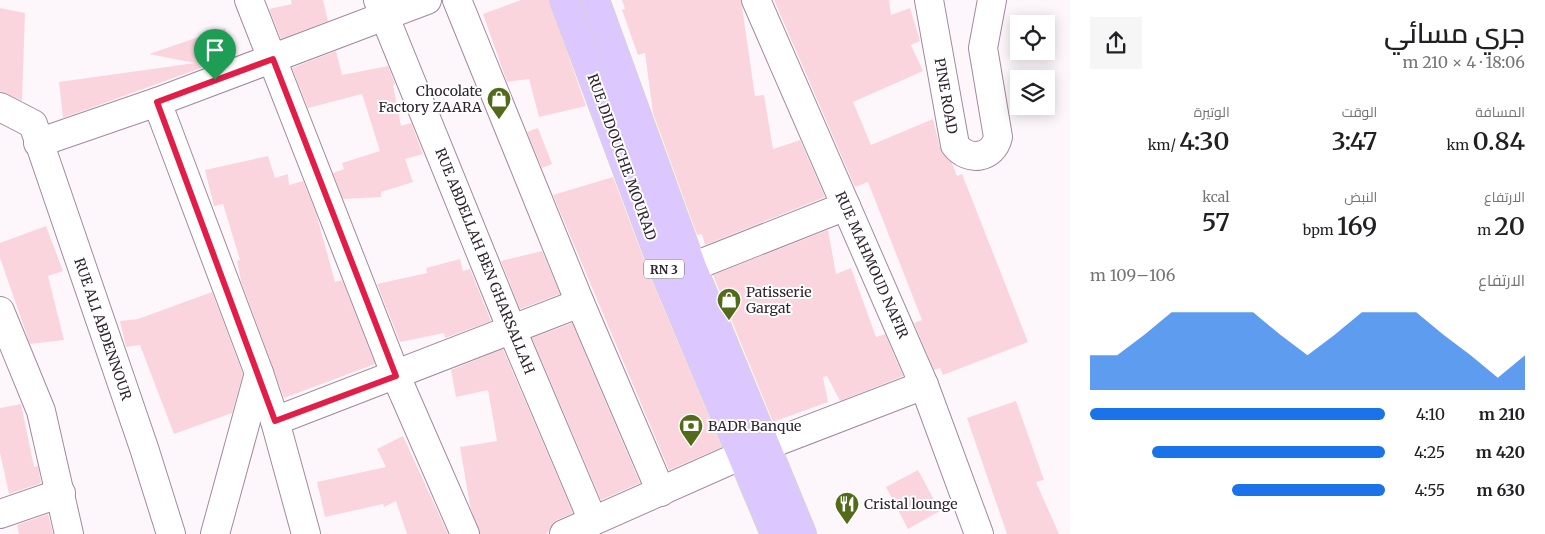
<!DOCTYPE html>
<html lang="ar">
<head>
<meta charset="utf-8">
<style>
	:root { --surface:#fff; --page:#f6f6f6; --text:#202124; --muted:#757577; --accent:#1a73e8 }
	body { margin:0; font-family:Merriweather,Cairo,serif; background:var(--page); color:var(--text); direction:rtl; height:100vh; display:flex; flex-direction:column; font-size:19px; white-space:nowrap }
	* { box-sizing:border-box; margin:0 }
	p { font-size:16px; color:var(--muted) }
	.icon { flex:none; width:28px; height:28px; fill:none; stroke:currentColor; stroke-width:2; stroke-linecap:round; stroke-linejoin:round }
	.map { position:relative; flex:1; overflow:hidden; direction:ltr }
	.sheet { display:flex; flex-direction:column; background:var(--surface); width:475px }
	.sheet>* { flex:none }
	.buttons { position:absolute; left:1010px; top:15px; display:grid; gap:10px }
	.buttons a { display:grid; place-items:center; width:45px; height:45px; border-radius:0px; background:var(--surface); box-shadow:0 2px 12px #0003; font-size:25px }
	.pin { position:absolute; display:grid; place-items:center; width:42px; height:42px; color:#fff; margin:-51px -21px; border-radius:50% 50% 50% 0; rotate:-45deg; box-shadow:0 0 5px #0007 }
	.pin .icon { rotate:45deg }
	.round { display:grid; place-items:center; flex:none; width:52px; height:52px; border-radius:0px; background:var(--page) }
	.overview { display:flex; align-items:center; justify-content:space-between; height:85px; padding:0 20px }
	h1 { font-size:28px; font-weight:600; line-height:38px }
	.figures { display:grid; grid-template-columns:repeat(3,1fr); gap:8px; height:85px; padding:5px 20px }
	.figures div { display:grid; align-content:center }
	.figures b { font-size:25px; font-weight:600 }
	.figures small { font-size:14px; font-weight:400 }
	.figures p { font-size:14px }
	.chart { height:140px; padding:10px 20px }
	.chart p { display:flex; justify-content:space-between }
	.chart svg { width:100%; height:90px; margin-top:5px; fill:var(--accent); opacity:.7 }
	ul { padding:0 20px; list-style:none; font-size:16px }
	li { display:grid; grid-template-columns:80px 60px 1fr; align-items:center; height:38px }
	li i { height:12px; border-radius:6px; background:var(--accent) }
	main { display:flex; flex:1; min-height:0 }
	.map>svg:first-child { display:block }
	.building { fill:#fbd5de }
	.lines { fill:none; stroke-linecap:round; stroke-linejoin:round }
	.minor-casing { stroke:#a3899f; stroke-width:30 }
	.major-casing { stroke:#d6d3d5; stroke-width:30 }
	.minor { stroke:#fff; stroke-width:28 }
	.major { stroke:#ddc7ff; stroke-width:28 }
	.route-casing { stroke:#fff; stroke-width:10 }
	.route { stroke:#e11d48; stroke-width:6 }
	.labels { text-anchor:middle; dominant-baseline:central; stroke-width:4; stroke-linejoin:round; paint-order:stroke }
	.shield { fill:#fff; stroke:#6e666d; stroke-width:1 }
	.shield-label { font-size:12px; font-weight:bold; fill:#30252e }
	.poi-label { font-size:14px; fill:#30252e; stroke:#fff; text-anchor:start }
	.street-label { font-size:14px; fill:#30252e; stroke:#fff }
</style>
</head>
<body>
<main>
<section class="sheet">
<div class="overview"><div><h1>جري مسائي</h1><p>18:06 · 4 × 210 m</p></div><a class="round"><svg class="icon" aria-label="share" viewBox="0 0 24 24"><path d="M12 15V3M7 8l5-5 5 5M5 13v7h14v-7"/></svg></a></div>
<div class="figures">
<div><p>المسافة</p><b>0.84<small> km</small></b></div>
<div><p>الوقت</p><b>3:47</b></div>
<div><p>الوتيرة</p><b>4:30<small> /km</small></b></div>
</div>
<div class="figures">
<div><p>الارتفاع</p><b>20<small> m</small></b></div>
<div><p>النبض</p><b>169<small> bpm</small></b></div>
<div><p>kcal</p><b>57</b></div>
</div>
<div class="chart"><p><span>الارتفاع</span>106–109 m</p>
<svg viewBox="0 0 160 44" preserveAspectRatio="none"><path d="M0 44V27L10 27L20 17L30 6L40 6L50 6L60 6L70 17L80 27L90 17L100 6L110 6L120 6L130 17L140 27L150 38L160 27V44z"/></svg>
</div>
<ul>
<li><b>210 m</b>4:10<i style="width:100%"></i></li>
<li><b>420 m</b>4:25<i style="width:79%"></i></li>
<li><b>630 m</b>4:55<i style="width:52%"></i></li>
</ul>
</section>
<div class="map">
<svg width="1070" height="534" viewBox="0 0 1070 534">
	<rect width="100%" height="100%" fill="#fdf7fc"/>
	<g class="building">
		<path d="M291,0h32l5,21 -47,18 -12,-30 23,-5z"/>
		<path d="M521,0h28l37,106 -47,11 -10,-38 -22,3 -24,-68z"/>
		<path d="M622,0h119l14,96 9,-1 9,54 27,-9 25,57 -120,48 -3,-11 -5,1 -44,-122 -8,-60 -7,2 -16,-45 3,-1z"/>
		<path d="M774,0h115l2,15 19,-7 10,33 -9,4 12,26 -70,31 18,43 62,-26 7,29 12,15 5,13 5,-2 66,168 -85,33 -3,-7 -6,2 -20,-47 8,-3 -54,-138 -13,5z"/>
		<path d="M0,8l25,5 -3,88 -22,-10z"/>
		<path d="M225,28l9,28 -171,62 -4,-36 136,-19 -46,-9z"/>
		<path d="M336,51l6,24 46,-9 7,18 -2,1 8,41 10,-3 12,31 -18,5 8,23 -32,10v5l-38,2 -10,-26 11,-4 -2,-6 38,-12 -18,-57 -54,14 -16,-40z"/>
		<path d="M538,128l14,36 -10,4 -15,-36z"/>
		<path d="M268,156l7,22 13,-4 1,11 14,-4 13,32 19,69 7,-2 33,84 -91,34 -43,-117 -4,-20 3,-1 -17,-56 -9,2 -9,-36z"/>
		<path d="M613,177l40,106 69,164 -53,23 -116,-275z"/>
		<path d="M46,226l17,45 -15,5 16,64 -34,4 -30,-86v-15z"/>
		<path d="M828,230l8,44 15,-6 25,69 9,-3 18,42 -63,25 -13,-25 -4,1 5,25 -55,20 -60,-147z"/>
		<path d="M542,251l18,43 -40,15 -19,-48z"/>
		<path d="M460,259l3,12 7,-2 21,52 -46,17 -1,-5 -44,9 -23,-58 50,-11 -1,-5z"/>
		<path d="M212,292l31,82 -11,39 -58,21 -34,-89 -14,2 -6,-26 18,-2z"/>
		<path d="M572,323l68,160 -39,17 -69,-162z"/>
		<path d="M503,349l70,164 -16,7 -11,14h-66l-10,-28 -10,-59 37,-6 -9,-51 -32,7 -5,-27z"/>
		<path d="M1016,401l28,79 -8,2 23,52h-52l-40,-116z"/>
		<path d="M21,404l13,63 4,-1 3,17 -32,11 -9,-41v-45z"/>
		<path d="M403,436l45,98h-41l-11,-33 -12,6 -1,-3 -58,13 -8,-35 69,-15 -9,-18z"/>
		<path d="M918,470l22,41 -32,18 -22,-42z"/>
		<path d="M48,514l5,20h-34l-2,-9z"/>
	</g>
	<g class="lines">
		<defs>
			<g id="minor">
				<path d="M249,0l147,376 69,158"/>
				<path d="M378,0l134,330 81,191"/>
				<path d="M457,0l123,303 81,189"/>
				<path d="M756,0l168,385 55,149"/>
				<path d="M929,0l26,145c13,17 38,14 43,-8l-15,-89 9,-48"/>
				<path d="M157,102l102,271 16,48 31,113"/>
				<path d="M0,107l33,17 111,324 27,86"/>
				<path d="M38,143l119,-41 270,-102"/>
				<path d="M692,267l154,-61"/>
				<path d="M0,311l41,100 28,123"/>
				<path d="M275,421l305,-118"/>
				<path d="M0,514l61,-21"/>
				<path d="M215,534l44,-161"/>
				<path d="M564,534l178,-79 182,-70"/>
			</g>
			<g id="major">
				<path d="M564,0l103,277 108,257"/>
				<path d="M595,0l97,267 110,267"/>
			</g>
		</defs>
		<use href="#minor" class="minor-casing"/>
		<use href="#major" class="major-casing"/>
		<use href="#minor" class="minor"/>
		<use href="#major" class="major"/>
	</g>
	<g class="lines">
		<defs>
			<path id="route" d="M273,59l123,317 -121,45 -118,-319z"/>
		</defs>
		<use href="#route" class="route-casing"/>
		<use href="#route" class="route"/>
	</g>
	<defs>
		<symbol id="shop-pin" viewBox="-11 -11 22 30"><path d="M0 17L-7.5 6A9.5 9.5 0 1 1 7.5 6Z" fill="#536a1a" stroke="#fff"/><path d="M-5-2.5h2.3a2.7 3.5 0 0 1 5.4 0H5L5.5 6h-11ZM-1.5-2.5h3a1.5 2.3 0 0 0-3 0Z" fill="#fff"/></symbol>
		<symbol id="bank-pin" viewBox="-11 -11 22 30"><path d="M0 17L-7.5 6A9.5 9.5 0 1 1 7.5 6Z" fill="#536a1a" stroke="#fff"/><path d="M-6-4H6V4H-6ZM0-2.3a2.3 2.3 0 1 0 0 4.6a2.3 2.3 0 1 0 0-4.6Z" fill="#fff"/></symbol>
		<symbol id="restaurant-pin" viewBox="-11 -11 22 30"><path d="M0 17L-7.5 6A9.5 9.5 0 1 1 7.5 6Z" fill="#536a1a" stroke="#fff"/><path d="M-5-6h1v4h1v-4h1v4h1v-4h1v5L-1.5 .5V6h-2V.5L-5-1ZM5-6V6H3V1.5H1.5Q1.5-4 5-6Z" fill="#fff"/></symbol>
	</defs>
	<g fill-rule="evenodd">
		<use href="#shop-pin" x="485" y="85" width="28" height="38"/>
		<use href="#shop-pin" x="715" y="286" width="28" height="38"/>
		<use href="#bank-pin" x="677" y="412" width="28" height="38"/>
		<use href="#restaurant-pin" x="833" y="490" width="28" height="38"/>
	</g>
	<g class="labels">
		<rect class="shield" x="644" y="259.5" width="40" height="19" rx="4"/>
		<g class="shield-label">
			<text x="664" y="269">RN 3</text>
		</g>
		<g class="poi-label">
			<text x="482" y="91" text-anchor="end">Chocolate<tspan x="482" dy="16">Factory ZAARA</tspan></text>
			<text x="746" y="292">Patisserie<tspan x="746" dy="16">Gargat</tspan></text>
			<text x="708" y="426">BADR Banque</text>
			<text x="864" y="504">Cristal lounge</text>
		</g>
		<g class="street-label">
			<text transform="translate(946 96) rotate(80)">PINE ROAD</text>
			<text transform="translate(622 157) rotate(70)">RUE DIDOUCHE MOURAD</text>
			<text transform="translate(485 261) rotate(68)">RUE ABDELLAH BEN GHARSALLAH</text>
			<text transform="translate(872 265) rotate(66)">RUE MAHMOUD NAFIR</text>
			<text transform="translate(103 329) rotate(71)">RUE ALI ABDENNOUR</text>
		</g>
	</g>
</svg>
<div class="buttons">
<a><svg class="icon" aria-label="locate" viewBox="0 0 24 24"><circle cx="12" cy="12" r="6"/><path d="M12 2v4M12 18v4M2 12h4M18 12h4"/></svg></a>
<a><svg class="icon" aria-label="layers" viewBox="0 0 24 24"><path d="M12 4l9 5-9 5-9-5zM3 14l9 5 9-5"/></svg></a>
</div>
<div class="pin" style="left:215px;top:80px;background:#1e9e55"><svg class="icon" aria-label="arrive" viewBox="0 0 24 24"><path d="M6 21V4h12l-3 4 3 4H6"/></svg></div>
</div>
</main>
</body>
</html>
